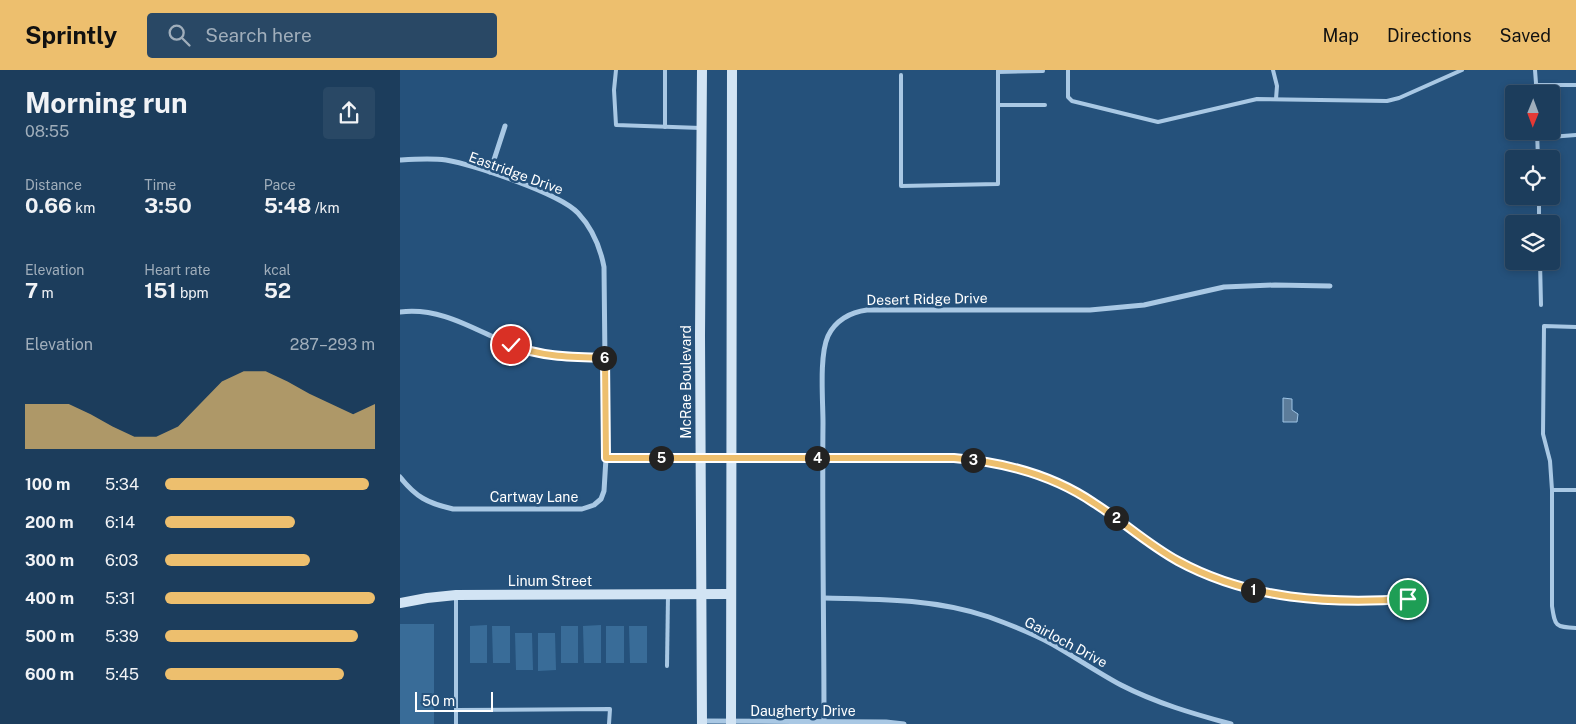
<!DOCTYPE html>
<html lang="en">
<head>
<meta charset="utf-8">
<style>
	:root { --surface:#1c3d5c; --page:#294865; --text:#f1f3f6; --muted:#a0aebb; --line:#3a5672; --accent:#edbf6e }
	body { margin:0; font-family:"Public Sans",sans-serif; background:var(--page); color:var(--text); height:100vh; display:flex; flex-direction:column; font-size:19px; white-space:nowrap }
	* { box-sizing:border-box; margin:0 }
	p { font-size:16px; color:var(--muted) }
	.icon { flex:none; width:28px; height:28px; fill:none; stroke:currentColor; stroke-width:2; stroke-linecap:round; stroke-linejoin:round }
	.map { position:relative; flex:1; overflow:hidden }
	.details { display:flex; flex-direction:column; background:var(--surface); width:400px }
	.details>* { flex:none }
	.needle { width:32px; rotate:181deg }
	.controls { position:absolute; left:1105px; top:15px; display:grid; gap:10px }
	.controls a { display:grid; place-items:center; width:55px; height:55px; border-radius:5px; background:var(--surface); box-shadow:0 2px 8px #0003,0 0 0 1px var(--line); font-size:25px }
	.scale { position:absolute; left:15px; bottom:12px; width:78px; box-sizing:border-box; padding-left:5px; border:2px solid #fff; border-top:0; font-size:14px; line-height:18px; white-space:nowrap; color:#fff; -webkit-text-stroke:4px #25517b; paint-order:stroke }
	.pin { position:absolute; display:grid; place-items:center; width:42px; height:42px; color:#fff; margin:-21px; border:2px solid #fff; border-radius:50%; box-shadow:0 1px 5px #0007 }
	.km { position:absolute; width:25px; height:25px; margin:-12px; border-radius:50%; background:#222; color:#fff; font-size:14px; line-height:25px; text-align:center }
	.round { display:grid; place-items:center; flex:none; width:52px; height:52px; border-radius:5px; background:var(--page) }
	.head { display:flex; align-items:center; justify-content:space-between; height:85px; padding:0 25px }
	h1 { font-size:28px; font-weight:700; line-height:38px }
	.metrics { display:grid; grid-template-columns:repeat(3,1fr); gap:8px; height:85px; padding:5px 25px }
	.metrics div { display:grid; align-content:center }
	.metrics b { font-size:21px; font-weight:700 }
	.metrics small { font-size:14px; font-weight:400 }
	.metrics p { font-size:14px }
	.chart { height:140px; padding:10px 25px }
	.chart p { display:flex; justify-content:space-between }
	.chart svg { width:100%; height:90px; margin-top:5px; fill:var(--accent); opacity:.7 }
	ul { padding:0 25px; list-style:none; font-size:16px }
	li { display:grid; grid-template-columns:80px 60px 1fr; align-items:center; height:38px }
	li i { height:12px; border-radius:6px; background:var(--accent) }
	header { display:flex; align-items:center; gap:30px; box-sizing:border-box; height:70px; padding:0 25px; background:var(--accent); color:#111 }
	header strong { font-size:24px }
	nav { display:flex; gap:28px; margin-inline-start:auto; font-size:18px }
	.search { width:350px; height:45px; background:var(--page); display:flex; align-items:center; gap:12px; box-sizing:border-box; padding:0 18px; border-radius:5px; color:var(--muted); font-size:19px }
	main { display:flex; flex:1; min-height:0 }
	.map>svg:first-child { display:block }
	.green { fill:#396c98 }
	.water { fill:#5c7c9a; stroke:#9ec4e5 }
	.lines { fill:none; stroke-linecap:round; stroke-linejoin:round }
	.lane { stroke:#a9c8e4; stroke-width:4 }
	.street { stroke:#a9c8e4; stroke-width:5 }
	.secondary { stroke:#d2e4f4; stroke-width:10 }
	.route-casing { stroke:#fff; stroke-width:10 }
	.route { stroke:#edbf6e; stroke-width:6 }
	.labels { text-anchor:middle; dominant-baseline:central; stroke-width:5; stroke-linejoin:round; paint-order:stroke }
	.street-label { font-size:14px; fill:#fff; stroke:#25517b }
</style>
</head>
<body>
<header>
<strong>Sprintly</strong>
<div class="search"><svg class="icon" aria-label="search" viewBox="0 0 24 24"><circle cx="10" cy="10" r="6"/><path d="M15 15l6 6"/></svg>Search here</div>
<nav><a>Map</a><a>Directions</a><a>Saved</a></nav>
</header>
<main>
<section class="details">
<div class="head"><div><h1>Morning run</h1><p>08:55</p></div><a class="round"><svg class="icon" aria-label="share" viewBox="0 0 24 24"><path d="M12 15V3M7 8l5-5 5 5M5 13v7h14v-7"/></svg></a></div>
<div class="metrics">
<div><p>Distance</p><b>0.66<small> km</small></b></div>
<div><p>Time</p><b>3:50</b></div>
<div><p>Pace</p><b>5:48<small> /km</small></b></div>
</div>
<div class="metrics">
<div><p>Elevation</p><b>7<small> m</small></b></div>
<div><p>Heart rate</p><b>151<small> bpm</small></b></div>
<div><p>kcal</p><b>52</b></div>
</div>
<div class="chart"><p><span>Elevation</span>287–293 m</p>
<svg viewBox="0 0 160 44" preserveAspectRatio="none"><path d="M0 44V22L10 22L20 22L30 27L40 33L50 38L60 38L70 33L80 22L90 11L100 6L110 6L120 11L130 17L140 22L150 27L160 22V44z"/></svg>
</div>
<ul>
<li><b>100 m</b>5:34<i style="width:97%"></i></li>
<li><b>200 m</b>6:14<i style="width:62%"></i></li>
<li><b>300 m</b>6:03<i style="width:69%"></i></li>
<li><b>400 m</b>5:31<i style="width:100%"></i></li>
<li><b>500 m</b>5:39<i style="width:92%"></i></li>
<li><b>600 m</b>5:45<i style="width:85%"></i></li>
</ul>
</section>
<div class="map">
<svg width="1176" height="654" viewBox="0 0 1176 654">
	<rect width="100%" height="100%" fill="#25517b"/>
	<g class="green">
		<rect x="0" y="554" width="34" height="100"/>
		<path d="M87,555v38h-17v-37z"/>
		<path d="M201,555v38h-17l-1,-37z"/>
		<path d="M92,556h18v37h-17z"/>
		<rect x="161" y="556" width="17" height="37"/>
		<rect x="206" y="556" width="18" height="37"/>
		<path d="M229,556h18v37h-17z"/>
		<path d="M115,563h17l1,37h-17z"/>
		<path d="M138,563h17l1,37 -18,1z"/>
	</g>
	<path class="water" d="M883,328l9,1v11l6,4 -1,8h-14z"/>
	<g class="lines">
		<g class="lane">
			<path d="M216,0l-2,20 2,35 85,3"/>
			<path d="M598,0v2l45,-1"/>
			<path d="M668,0v27l4,4 86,21 99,-23 130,2 12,-3 63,-28"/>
			<path d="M873,0l4,16 -1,13"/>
			<path d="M598,2v33h47"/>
			<path d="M501,5v111l97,-2v-79"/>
			<path d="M1136,15h40"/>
			<path d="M1135,24l1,-11 -1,-13"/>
			<path d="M265,57v-57"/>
			<path d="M1137,61l1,28"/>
			<path d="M1137,68l39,-3"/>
			<path d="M1139,126v28"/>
			<path d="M1140,191l1,44"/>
			<path d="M1176,257l-32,-1 -1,108 7,27 2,29v116c3,20 3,21 24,22"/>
			<path d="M1152,420h24"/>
			<path d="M267,596l1,-71"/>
			<path d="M56,640l154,-1 -1,15"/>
			<path d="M56,654v-128"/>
		</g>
		<g class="street">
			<path d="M0,90c16,-1 31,-2 46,0 28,5 113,33 132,53 15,16 22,33 26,54l2,191 -2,33 -3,8 -7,6 -12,4h-129c-26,-6 -37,-12 -53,-32"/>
			<path d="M90,102l15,-46"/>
			<path d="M0,242c46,-6 83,24 124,38 26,9 54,7 81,8"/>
			<path d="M206,388h348c49,4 98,17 139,44 30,19 55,44 87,60 75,39 145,42 228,37"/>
			<path d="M424,528c56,1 112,1 165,19 22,8 43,16 63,27 23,13 45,28 69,41 35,18 73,29 110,39"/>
			<path d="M302,651l184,1 18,2"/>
			<path d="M424,652c0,-100 -2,-200 -1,-299 0,-23 -4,-67 5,-87 7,-15 22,-24 39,-26h223l54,-5 80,-18 51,-2 55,1"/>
		</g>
		<g class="secondary">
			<path d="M0,533l27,-5 29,-3 275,-1"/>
			<path d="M302,654l-2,-388 2,-266"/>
			<path d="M331,654l1,-654"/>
		</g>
	</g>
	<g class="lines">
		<defs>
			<path id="route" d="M111,275c31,12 61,12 94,13l1,100h348c49,4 99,17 140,45 30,19 53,41 84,58 72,39 151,43 230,38"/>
		</defs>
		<use href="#route" class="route-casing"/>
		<use href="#route" class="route"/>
	</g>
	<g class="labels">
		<g class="street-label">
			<text transform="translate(116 103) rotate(20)">Eastridge Drive</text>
			<text transform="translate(527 229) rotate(-1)">Desert Ridge Drive</text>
			<text transform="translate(286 312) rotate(-90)">McRae Boulevard</text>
			<text x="134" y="427">Cartway Lane</text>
			<text x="150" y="511">Linum Street</text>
			<text transform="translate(666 572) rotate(28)">Gairloch Drive</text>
			<text x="403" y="641">Daugherty Drive</text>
		</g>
	</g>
</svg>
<div class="controls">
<a><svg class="needle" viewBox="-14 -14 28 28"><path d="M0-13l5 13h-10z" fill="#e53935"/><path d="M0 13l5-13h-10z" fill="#a0aebb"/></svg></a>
<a><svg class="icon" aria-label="locate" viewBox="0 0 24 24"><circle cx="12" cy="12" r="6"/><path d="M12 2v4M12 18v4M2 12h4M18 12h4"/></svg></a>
<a><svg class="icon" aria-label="layers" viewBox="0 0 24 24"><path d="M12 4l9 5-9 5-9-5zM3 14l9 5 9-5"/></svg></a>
</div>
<div class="scale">50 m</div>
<div class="pin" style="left:1008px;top:529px;background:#1e9e55"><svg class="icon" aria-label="arrive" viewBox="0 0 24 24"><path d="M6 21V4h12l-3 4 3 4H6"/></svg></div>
<div class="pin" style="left:111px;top:275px;background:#d93025"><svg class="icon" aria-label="check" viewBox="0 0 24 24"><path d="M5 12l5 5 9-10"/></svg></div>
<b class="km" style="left:853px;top:520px">1</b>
<b class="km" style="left:716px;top:448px">2</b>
<b class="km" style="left:573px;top:390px">3</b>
<b class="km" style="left:417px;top:388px">4</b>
<b class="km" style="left:261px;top:388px">5</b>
<b class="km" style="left:204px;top:288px">6</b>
</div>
</main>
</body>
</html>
